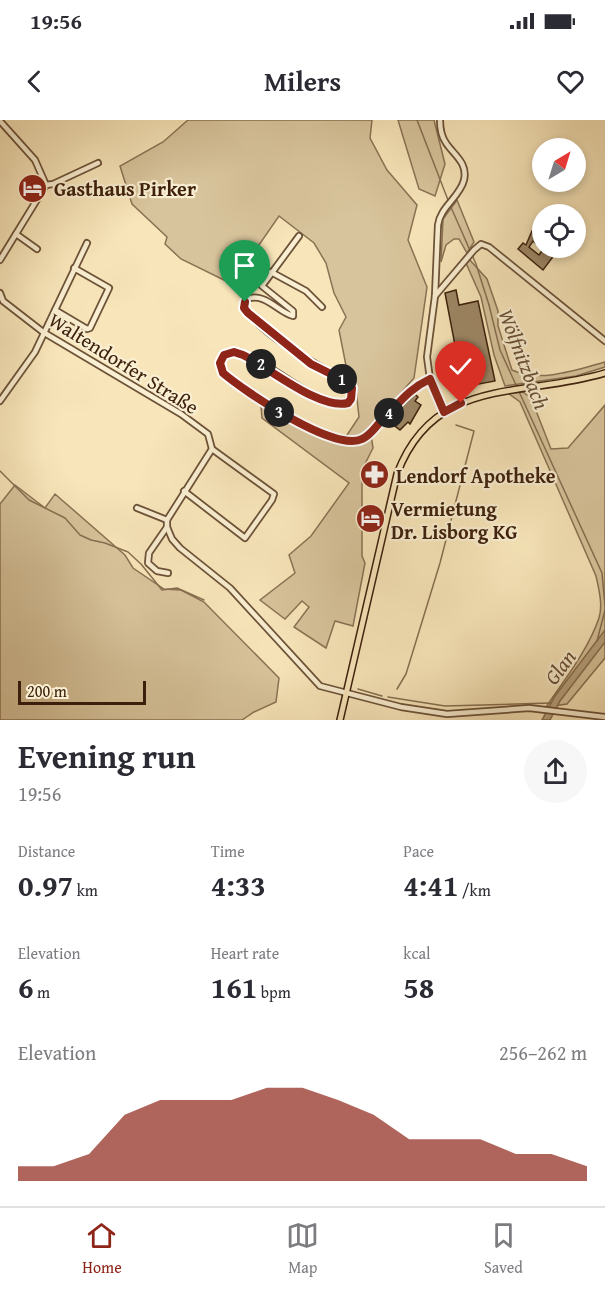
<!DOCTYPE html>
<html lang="en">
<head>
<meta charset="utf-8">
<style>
	:root { --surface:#fff; --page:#f7f7f7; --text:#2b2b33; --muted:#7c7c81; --line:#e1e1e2; --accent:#8f2418 }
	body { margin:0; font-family:"Gentium Book Plus",serif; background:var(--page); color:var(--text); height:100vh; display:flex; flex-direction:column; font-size:22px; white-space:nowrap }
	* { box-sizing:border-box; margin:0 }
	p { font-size:20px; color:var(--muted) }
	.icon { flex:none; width:33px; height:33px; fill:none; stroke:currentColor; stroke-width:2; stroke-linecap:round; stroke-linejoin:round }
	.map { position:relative; height:600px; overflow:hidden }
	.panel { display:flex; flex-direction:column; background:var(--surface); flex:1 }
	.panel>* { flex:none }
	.needle { width:39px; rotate:38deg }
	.controls { position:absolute; left:532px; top:18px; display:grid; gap:12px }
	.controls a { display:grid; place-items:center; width:54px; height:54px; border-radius:50%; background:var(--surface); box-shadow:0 3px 9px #0003; font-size:30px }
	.scale { position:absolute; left:18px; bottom:15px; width:128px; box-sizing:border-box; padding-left:6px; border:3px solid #3d200c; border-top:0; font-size:16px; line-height:21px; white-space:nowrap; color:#3d200c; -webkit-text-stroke:4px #faefd2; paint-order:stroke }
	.pin { position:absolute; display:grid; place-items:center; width:51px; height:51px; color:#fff; margin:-62px -26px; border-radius:50% 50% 50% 0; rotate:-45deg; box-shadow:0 0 6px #0007 }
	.pin .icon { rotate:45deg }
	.km { position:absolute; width:30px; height:30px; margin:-15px; border-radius:50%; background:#222; color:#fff; font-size:16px; line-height:30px; text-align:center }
	.round { display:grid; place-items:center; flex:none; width:63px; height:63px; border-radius:32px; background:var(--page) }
	.summary { display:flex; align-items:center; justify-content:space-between; height:102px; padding:0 18px }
	h1 { font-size:33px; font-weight:800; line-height:45px }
	.metrics { display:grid; grid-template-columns:repeat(3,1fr); gap:9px; height:102px; padding:6px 18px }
	.metrics div { display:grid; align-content:center }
	.metrics b { font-size:30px; font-weight:800 }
	.metrics small { font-size:16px; font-weight:400 }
	.metrics p { font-size:16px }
	.chart { height:168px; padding:12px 18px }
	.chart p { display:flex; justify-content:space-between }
	.chart svg { width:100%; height:108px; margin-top:6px; fill:var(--accent); opacity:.7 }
	.status { display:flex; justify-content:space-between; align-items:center; height:42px; padding:0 30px; background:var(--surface); direction:ltr }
	.status svg { height:16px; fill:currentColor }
	header { display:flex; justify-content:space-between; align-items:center; height:78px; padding:0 18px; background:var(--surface); font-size:27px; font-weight:800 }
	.tabs { display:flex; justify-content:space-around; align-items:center; height:84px; border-top:2px solid var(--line); background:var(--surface); font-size:16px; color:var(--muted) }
	.tabs a { display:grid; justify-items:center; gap:3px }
	.tabs .current { color:var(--accent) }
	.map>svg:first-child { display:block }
	.green { fill:#d8c49c; stroke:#8a7254; stroke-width:1.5 }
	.water { fill:#b8a37f; stroke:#876f51; stroke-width:1.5 }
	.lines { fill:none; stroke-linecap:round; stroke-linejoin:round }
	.stream { stroke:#876f51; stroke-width:1.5 }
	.building { fill:#9e8766; stroke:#3d200c; stroke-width:1.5 }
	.minor-casing { stroke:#6c5238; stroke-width:8 }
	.major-casing { stroke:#3d200c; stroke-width:8 }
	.minor { stroke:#faefd2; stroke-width:4.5 }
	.major { stroke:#f8e6ba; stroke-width:5 }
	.route-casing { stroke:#fff; stroke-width:12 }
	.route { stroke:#8f2418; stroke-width:8 }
	.labels { text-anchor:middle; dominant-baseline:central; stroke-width:4.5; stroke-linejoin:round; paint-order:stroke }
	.poi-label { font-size:20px; font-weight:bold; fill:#3d200c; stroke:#faefd2; text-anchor:start }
	.street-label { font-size:20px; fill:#3d200c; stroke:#faefd2 }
	.water-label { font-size:21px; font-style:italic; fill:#684e34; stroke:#faefd2 }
</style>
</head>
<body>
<div class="status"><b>19:56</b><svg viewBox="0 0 49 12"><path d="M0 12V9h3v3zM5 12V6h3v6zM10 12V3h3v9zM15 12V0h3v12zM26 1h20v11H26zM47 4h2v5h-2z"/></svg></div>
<header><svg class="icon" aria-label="back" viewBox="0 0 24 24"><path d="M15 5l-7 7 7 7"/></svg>Milers<svg class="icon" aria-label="heart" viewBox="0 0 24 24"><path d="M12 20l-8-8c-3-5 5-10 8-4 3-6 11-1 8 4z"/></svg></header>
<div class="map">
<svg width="605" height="600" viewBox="0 0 605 600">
	<rect width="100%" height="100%" fill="#f8e6ba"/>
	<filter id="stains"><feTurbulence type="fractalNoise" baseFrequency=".00333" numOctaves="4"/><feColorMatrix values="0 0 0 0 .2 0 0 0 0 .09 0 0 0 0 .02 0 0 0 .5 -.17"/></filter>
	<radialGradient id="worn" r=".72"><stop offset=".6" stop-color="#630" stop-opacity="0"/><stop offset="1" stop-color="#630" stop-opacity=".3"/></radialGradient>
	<g class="green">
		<path d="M188,0h184l-2,18 17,32 30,35 -9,35 19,47 -13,91 -44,50 3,20 -11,22v86l3,7 -12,63 -18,-5 -9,27 -32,-21 15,-20 -7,-6 -17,18 -25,-19 35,-27 -6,-18 22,-19 38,-53 -87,-65 -1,-11 55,27 25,10 18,-27 -3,-27 -8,-14 -9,-46 7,-13 -12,-24 -8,-30 -12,-20 -35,-27 -47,68 -51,-25 -16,-15 2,-7 -35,-33 -12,-38 43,-24z"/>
		<path d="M398,0h36l11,44 -10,32 -16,-7z"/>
		<path d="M457,80l17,42 -7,11 -8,-14h-5l-8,6 -5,17 2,-43z"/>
		<path d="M469,139l18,20 11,32v15l14,44c28,13 64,0 93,-8v5l-29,9 -71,10 -11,-31 -13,-58 -15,-34z"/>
		<path d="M523,272l8,6 20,51 17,-1 37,-43v253l-38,46 -21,3c19,-28 42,-57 53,-89 4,-13 0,-28 -3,-42l-76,-174 -12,-9z"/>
		<path d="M15,365l30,23 10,-14 70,61 8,13 31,21 17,1 23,12 75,76 -3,24 -22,10 -12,8h-242v-216z"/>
	</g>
	<path class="water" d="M605,510v12l-45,59 -10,19h-8l13,-24z"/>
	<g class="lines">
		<g class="stream">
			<path d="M417,0l31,80"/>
			<path d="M450,85l26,59 13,41 11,45 102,223 3,33"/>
			<path d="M0,351l29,29 36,18 15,17 11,5 14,3 23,9 13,12 21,26 15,-2 27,12"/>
			<path d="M597,521l8,-31"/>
			<path d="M358,569l24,7"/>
			<path d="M397,569l9,-15 34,-111 34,-132 -18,-6"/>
			<path d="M388,577l57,9 106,-3"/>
		</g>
	</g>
	<g class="building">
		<path d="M532,111l11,9v9l-10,-8 -4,6 10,8 5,-7h11l3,2 -15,20 -25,-21 5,-6 3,2z"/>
		<path d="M456,170l3,15 19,-4 17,80 -32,6 -18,-94z"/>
		<path d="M415,274l3,3 -3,4 6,4 -11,19 -2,-2 -8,8 -8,-6 -2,2 -4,-3z"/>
	</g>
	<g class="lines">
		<defs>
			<g id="minor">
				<path d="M440,0c0,8 1,16 6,23 8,12 22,20 18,37 -4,17 -24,27 -26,45l-3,71 -8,61 3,22 14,33"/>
				<path d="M0,1l35,39 11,25 -46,75"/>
				<path d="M46,65l7,-1 45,-21"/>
				<path d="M16,114l21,15"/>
				<path d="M299,116l-37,50 31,25v5c-15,-4 -28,-24 -46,-17l-3,9c24,32 71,55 105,75l3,5 -1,11 -10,5c-39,-4 -78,-53 -113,-52 -8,6 -9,12 -5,21 21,18 112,79 139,66 9,-4 15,-15 23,-22 16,-16 24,-28 45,-38"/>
				<path d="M271,152l35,19 16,16"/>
				<path d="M0,173l3,8 40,31 138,82 27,20 4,15 -45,71v7l5,12 8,9 50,40 90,98 81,21 46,7 82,-6 76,9"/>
				<path d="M435,176l39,-46 7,-6 8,3 116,94"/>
				<path d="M55,190l32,19 3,-1 19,-40 -35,-20"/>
				<path d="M0,281l35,-49 52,-109"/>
				<path d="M184,371l61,47 27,-38 2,-6 -62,-45"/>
				<path d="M137,388l30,12"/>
				<path d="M167,407l-18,26 -1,10 9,8 11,2"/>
			</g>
			<path id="major" d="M340,600l57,-246c37,-99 126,-76 208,-101"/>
		</defs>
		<use href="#minor" class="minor-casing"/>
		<use href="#major" class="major-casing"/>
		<use href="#minor" class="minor"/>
		<use href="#major" class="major"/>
	</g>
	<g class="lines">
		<defs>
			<path id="route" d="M245,182l-1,6 4,5 63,51 38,19 3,5 -1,11 -3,4c-29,7 -78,-35 -105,-48l-9,-3 -10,3 -4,8 3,10c21,18 112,80 139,66 10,-4 15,-15 23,-22 16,-16 24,-28 45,-38l14,33 17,-9"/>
		</defs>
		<use href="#route" class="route-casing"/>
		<use href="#route" class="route"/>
	</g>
	<defs>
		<symbol id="hotel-disc" viewBox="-11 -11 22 22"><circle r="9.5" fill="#8f2418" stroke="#faefd2"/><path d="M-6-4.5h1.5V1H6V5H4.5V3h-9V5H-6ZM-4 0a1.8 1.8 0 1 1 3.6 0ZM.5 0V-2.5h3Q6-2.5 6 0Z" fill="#fff"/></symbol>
		<symbol id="pharmacy-disc" viewBox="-11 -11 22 22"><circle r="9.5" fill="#8f2418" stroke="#faefd2"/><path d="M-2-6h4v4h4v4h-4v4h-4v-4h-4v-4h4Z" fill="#fff"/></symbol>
	</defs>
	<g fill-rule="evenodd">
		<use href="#hotel-disc" x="16" y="52" width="33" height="33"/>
		<use href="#pharmacy-disc" x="358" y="338" width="33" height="33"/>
		<use href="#hotel-disc" x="354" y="382" width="33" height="33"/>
	</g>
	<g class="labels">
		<g class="poi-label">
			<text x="54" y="68">Gasthaus Pirker</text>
			<text x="396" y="355">Lendorf Apotheke</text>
			<text x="391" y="388">Vermietung<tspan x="391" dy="23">Dr. Lisborg KG</tspan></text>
		</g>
		<g class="street-label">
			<text transform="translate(124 243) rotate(32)">Waltendorfer Straße</text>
		</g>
		<g class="water-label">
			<text transform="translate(524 239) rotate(69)">Wölfnitzbach</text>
			<text transform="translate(560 547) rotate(-53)">Glan</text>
		</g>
	</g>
	<rect width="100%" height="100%" filter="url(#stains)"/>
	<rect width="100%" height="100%" fill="url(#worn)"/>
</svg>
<div class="controls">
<a><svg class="needle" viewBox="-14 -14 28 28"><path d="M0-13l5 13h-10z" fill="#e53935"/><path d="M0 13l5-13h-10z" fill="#7c7c81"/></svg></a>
<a><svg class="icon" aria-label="locate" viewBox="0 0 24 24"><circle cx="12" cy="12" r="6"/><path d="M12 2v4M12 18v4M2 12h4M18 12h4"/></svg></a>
</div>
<div class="scale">200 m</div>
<div class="pin" style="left:245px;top:182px;background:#1e9e55"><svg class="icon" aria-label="arrive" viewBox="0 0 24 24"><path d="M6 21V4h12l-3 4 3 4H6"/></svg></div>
<div class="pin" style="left:461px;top:283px;background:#d93025"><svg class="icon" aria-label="check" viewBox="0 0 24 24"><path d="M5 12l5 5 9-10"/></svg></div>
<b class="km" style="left:342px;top:259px">1</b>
<b class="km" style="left:261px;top:244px">2</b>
<b class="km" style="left:279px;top:292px">3</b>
<b class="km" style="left:389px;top:293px">4</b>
</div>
<section class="panel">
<div class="summary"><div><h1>Evening run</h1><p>19:56</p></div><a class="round"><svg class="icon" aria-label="share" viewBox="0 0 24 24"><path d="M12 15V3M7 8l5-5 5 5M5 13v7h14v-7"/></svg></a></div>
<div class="metrics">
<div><p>Distance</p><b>0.97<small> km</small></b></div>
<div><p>Time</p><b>4:33</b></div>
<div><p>Pace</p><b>4:41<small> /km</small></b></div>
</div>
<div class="metrics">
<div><p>Elevation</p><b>6<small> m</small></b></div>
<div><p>Heart rate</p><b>161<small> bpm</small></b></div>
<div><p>kcal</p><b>58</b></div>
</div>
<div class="chart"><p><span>Elevation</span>256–262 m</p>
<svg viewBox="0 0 160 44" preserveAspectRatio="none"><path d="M0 44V38L10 38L20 33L30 17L40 11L50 11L60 11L70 6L80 6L90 11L100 17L110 27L120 27L130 27L140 33L150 33L160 38V44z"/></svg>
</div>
</section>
<nav class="tabs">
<a class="current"><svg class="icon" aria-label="home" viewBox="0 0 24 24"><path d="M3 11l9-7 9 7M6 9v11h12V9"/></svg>Home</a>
<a><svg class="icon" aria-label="map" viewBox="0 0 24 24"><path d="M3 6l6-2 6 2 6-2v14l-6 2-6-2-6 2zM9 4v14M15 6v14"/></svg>Map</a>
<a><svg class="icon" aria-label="saved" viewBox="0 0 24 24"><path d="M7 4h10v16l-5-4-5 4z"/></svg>Saved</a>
</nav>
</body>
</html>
